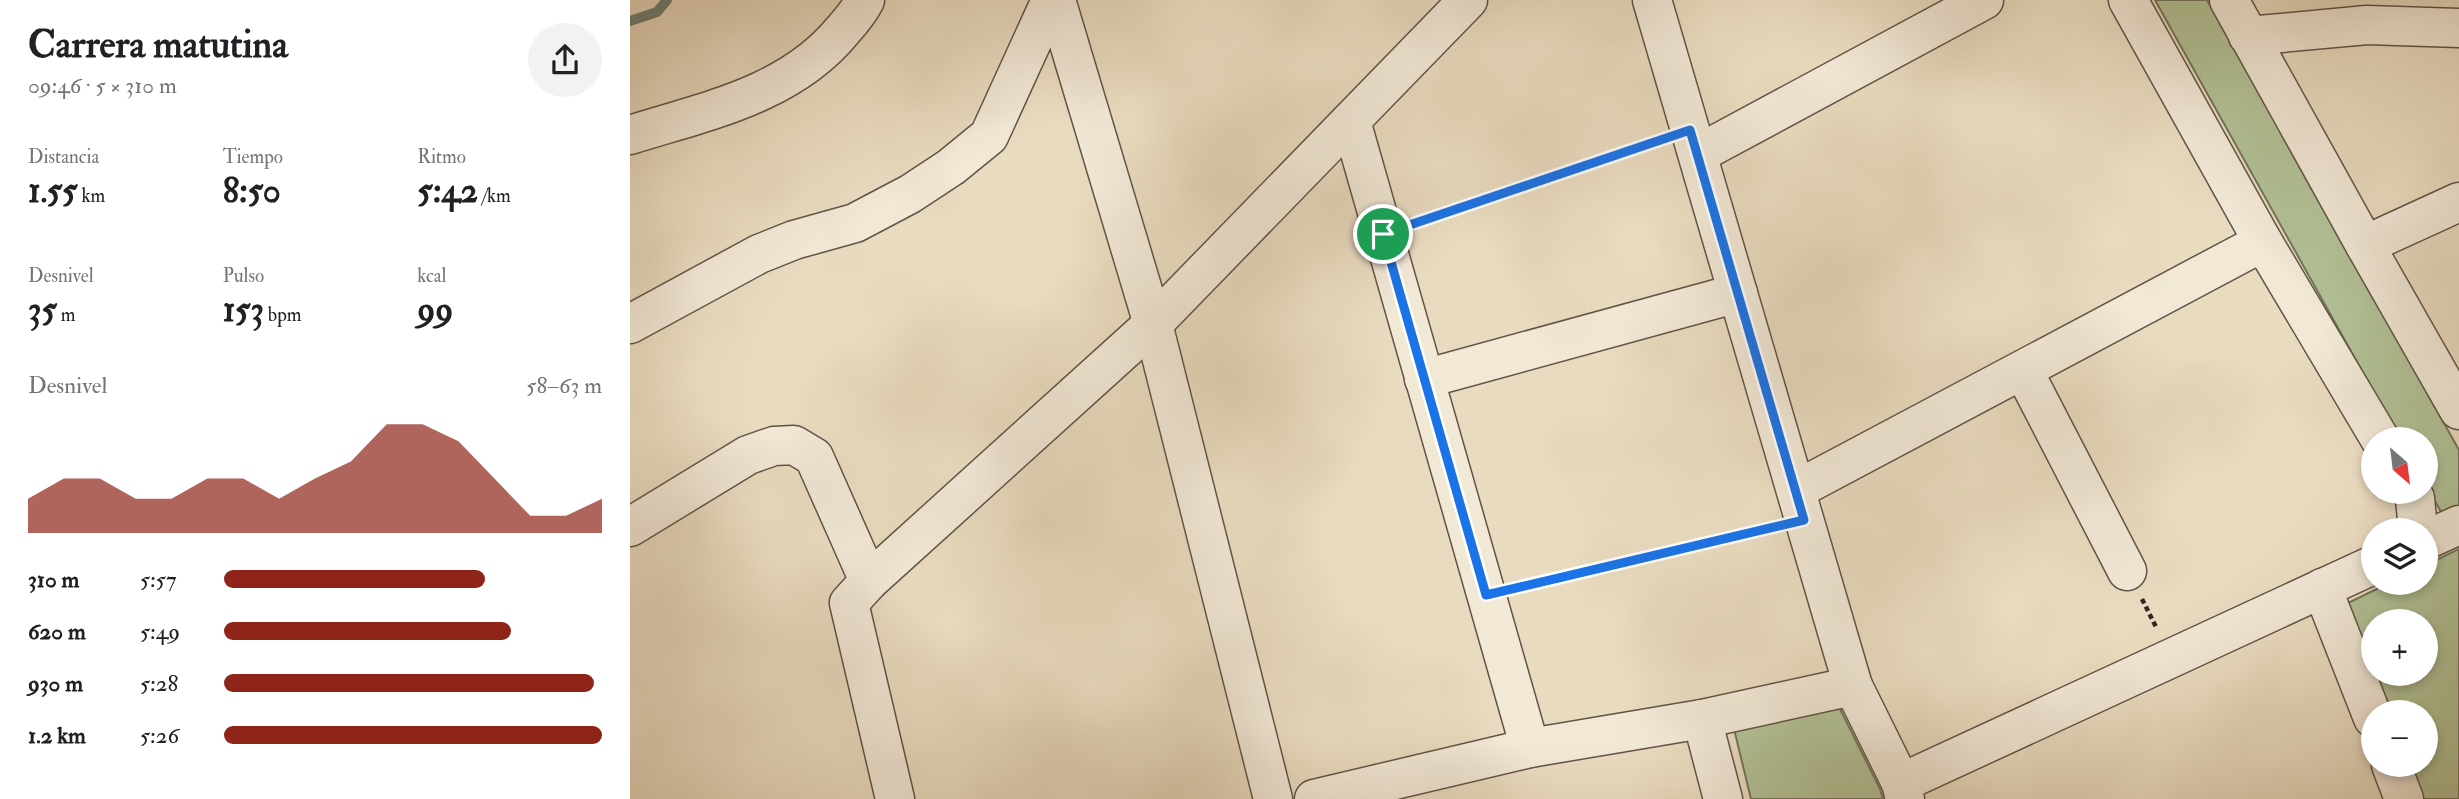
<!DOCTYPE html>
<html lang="es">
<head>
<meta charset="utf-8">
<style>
	:root { --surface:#fff; --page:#f2f2f2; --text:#202124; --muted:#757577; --accent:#8f2418 }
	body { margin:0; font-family:"IM FELL Double Pica",serif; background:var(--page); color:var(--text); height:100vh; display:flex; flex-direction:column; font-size:26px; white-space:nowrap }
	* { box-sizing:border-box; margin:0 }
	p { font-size:23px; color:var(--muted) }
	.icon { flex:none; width:38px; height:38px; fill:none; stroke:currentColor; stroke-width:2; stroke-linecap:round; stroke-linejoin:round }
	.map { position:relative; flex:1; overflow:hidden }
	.panel { display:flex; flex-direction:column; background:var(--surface); width:630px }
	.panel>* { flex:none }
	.needle { width:46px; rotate:152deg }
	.controls { position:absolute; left:1731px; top:427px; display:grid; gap:14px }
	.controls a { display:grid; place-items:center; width:77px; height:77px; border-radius:50%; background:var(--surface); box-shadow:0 4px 10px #0003; font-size:35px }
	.pin { position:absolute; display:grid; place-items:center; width:60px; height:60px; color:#fff; margin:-30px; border:4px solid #fff; border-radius:50%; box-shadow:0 2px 7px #0007 }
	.round { display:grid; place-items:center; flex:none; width:74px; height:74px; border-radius:37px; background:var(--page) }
	.overview { display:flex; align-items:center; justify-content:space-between; height:119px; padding:0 28px }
	h1 { font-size:38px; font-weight:800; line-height:52px }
	.stats { display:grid; grid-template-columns:repeat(3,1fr); gap:10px; height:119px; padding:7px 28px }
	.stats div { display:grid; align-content:center }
	.stats b { font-size:35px; font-weight:800 }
	.stats small { font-size:19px; font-weight:400 }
	.stats p { font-size:19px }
	.chart { height:196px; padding:14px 28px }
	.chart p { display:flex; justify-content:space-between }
	.chart svg { width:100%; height:126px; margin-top:7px; fill:var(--accent); opacity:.7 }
	ul { padding:0 28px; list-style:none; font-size:23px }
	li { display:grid; grid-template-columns:112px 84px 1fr; align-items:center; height:52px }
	li i { height:18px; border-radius:9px; background:var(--accent) }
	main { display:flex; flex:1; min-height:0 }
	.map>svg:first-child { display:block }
	.green { fill:#b2c196; stroke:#73745a; stroke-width:2 }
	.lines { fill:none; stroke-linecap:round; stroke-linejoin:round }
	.stream { stroke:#6f8077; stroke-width:10 }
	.minor-casing { stroke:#615447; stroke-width:41 }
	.path { stroke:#34271f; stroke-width:4.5; stroke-dasharray:5 3.5; stroke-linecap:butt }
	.minor { stroke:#f1e8d6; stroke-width:38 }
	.route-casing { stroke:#fff; stroke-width:14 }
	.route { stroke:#1a73e8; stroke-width:9 }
</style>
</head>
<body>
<main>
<section class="panel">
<div class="overview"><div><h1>Carrera matutina</h1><p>09:46 · 5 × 310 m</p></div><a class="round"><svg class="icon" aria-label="share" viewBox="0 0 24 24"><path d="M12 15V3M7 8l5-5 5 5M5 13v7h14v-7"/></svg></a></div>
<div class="stats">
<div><p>Distancia</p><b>1.55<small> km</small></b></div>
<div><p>Tiempo</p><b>8:50</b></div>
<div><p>Ritmo</p><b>5:42<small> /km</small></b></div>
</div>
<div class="stats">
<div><p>Desnivel</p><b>35<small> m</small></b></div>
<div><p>Pulso</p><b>153<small> bpm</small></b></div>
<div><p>kcal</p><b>99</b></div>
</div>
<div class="chart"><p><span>Desnivel</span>58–63 m</p>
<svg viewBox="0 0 160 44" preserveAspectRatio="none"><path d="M0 44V32L10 25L20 25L30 32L40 32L50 25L60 25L70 32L80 25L90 19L100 6L110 6L120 12L130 25L140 38L150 38L160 32V44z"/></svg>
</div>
<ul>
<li><b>310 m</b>5:57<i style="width:69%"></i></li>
<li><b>620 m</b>5:49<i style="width:76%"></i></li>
<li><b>930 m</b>5:28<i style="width:98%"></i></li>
<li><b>1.2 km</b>5:26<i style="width:100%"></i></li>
</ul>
</section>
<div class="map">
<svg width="1829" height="799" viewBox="0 0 1829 799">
	<rect width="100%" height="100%" fill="#e9dbc0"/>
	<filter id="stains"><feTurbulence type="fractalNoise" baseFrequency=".00286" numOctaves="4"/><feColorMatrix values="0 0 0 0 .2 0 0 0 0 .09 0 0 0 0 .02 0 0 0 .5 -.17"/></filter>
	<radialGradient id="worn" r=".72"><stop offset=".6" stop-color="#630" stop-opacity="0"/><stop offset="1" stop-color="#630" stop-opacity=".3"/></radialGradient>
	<g class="green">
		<path d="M1525,0h52l252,450v61l-14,8 -19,-34v-46h-26z"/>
		<path d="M1829,549v250h-35l-13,-34h15v-53h-35l-15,-38h50v-53h-53v46l-25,-64 41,-20h37v-18z"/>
		<path d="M1207,703l43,86 3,10h-132l-17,-70z"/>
	</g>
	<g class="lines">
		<path class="stream" d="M0,21l27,-9 10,-12"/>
		<defs>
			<g id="minor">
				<path d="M426,0l97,324 120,475"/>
				<path d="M1022,0l201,686 48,97 4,16"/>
				<path d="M1498,0l135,242 117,197"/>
				<path d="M1599,0l136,245 94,165"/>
				<path d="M1618,36l119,-11 92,3"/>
				<path d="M721,121l179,627"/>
				<path d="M0,135c76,-24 160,-40 213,-105 8,-9 16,-18 22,-30"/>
				<path d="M1068,154l286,-154"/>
				<path d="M1735,245l94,-43"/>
				<path d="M0,324l129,-70 35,-14 61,-17 55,-29 41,-27 38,-31 62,-136"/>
				<path d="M1393,370l104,201"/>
				<path d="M794,379l314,-86"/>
				<path d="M1166,490l467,-248"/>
				<path d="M1781,492l4,6 3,32"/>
				<path d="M0,527l118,-72 26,-9 20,-1 20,12 55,124"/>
				<path d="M1796,540l33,-15"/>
				<path d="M1692,588l51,130"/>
				<path d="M1072,719l21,80"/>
				<path d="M1761,765l13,34"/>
				<path d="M1271,783l472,-218"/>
				<path d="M265,799l-46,-196 20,-22 284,-257 315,-324"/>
				<path d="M684,799l216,-51 172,-29 151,-33"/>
			</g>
		</defs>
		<use href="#minor" class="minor-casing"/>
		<g class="path">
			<path d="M786,223l244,-83"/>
			<path d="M889,587l254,-60"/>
			<path d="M1512,599l15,30"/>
		</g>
		<use href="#minor" class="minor"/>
	</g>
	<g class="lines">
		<defs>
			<path id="route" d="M1060,130l114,390 -318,75 -103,-361z"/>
		</defs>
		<use href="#route" class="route-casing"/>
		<use href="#route" class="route"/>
	</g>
	<rect width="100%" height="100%" filter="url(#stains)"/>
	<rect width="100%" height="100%" fill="url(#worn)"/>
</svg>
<div class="controls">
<a><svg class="needle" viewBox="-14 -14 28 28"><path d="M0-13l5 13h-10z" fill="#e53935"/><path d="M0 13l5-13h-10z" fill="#757577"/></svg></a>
<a><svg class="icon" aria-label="layers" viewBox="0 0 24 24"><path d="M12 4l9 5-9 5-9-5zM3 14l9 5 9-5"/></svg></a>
<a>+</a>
<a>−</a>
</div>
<div class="pin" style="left:753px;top:234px;background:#1e9e55"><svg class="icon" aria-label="arrive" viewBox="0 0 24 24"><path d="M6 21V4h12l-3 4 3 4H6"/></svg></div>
</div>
</main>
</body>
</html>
